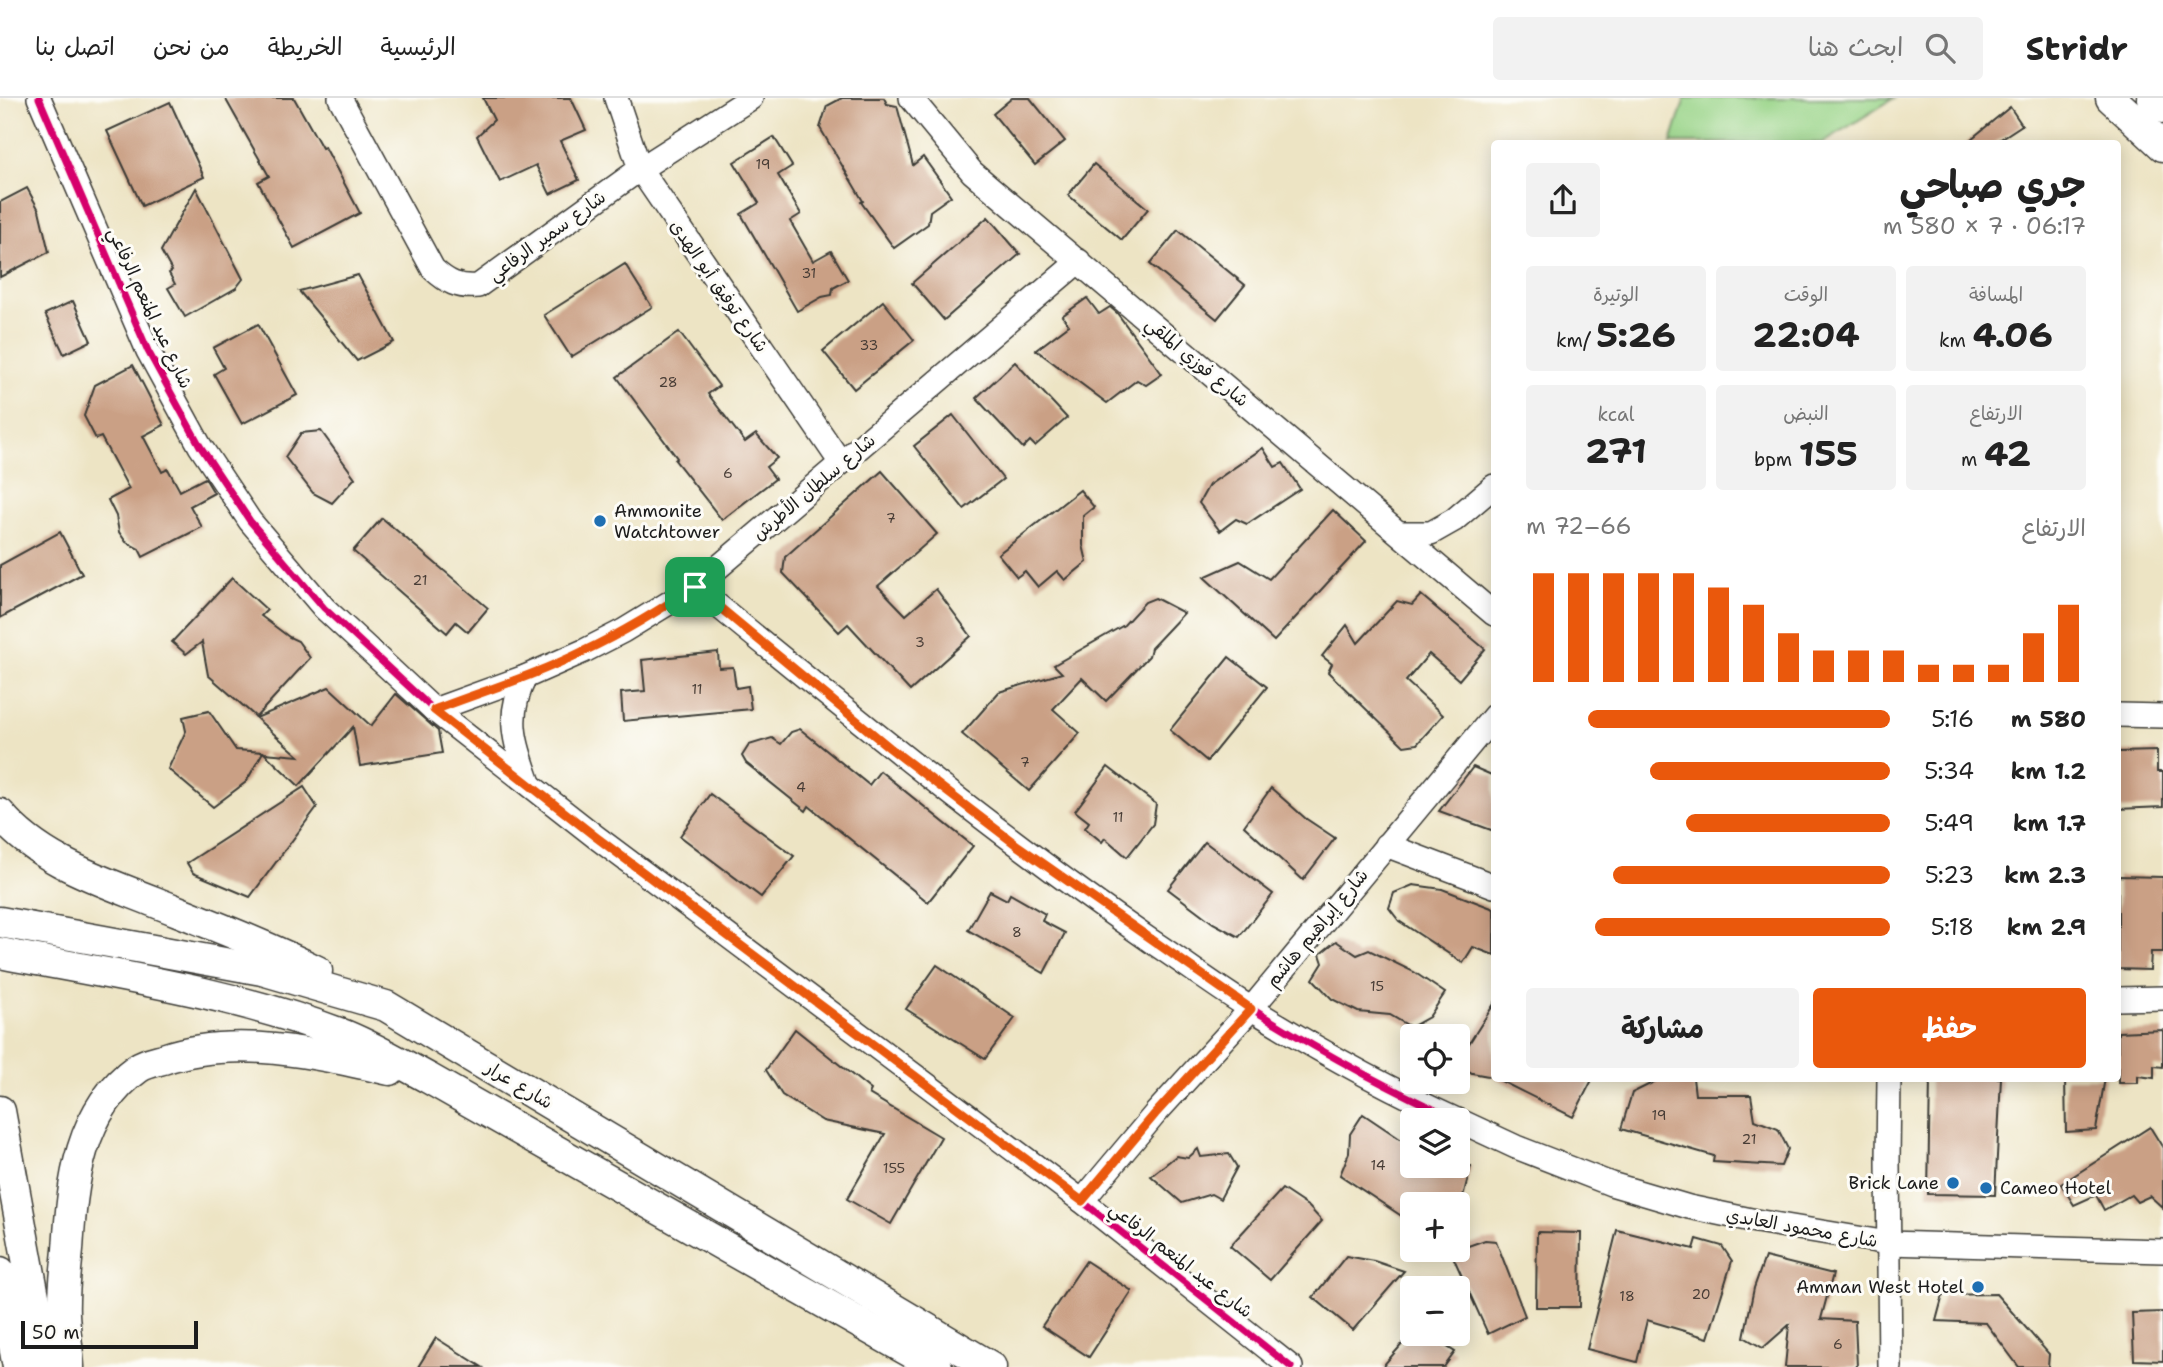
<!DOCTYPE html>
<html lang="ar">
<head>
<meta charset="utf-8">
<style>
	:root { --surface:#fff; --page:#f2f2f2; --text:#222; --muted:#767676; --line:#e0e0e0; --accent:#ea580c }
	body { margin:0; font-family:"Shantell Sans","Playpen Sans Arabic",sans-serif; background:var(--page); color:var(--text); direction:rtl; height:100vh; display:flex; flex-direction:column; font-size:26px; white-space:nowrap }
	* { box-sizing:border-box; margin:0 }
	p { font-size:23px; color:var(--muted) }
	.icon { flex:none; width:38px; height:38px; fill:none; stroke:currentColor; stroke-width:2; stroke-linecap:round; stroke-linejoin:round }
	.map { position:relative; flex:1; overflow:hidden; direction:ltr }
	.sheet { position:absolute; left:1491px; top:42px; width:630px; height:942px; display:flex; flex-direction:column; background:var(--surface); border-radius:7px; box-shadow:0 4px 18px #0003; direction:rtl }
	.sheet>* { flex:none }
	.buttons { position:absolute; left:1400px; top:926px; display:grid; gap:14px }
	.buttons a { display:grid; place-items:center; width:70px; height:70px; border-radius:7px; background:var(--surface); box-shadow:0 4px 18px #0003; font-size:35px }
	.scale { position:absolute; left:21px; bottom:18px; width:177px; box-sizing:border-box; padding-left:7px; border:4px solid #1c1c1c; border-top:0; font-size:19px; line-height:24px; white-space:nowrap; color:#1c1c1c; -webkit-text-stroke:5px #fdfcf7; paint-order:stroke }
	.pin { position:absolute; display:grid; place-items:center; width:60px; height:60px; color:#fff; margin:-30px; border-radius:14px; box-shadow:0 4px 10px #0006 }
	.round { display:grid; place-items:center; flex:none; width:74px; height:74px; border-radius:7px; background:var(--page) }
	.head { display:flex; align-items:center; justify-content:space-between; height:119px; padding:0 35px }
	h1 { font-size:38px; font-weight:700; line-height:52px }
	.figures { display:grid; grid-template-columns:repeat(3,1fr); gap:10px; height:119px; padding:7px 35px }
	.figures div { display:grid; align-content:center; border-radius:7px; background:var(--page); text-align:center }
	.figures b { font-size:35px; font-weight:700 }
	.figures small { font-size:19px; font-weight:400 }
	.figures p { font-size:19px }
	.chart { height:196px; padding:14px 35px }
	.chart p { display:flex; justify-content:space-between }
	.chart svg { width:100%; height:126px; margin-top:7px; stroke:var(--accent); stroke-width:6 }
	.action { display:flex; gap:14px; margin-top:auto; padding:14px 35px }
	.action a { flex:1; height:80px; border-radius:7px; background:var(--accent); color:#fff; font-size:28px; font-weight:700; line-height:80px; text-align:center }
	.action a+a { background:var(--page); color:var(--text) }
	ul { padding:0 35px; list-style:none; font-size:23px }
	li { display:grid; grid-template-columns:112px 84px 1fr; align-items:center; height:52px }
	li i { height:18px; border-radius:9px; background:var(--accent) }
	header { display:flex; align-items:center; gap:42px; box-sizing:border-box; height:98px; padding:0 35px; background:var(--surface); border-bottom:2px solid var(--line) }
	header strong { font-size:33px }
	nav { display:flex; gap:38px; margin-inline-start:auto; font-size:24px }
	.search { width:490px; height:63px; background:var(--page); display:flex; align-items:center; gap:18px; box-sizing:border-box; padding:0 24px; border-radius:7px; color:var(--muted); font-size:26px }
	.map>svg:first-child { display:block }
	.green { fill:#99d488; stroke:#5a7852; stroke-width:2 }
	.building { fill:#caa085 }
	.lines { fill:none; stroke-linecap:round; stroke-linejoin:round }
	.minor-casing { stroke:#3b3a35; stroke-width:26 }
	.major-casing { stroke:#3b3a35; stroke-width:33 }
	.minor { stroke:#fff; stroke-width:23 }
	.major { stroke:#fff; stroke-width:30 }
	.cycleway-casing { stroke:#fdfcf7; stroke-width:11 }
	.cycleway { stroke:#d6006c; stroke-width:7 }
	.route-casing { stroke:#fff; stroke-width:14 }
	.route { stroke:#ea580c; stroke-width:9 }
	.poi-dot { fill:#1f6fb2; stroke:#fdfcf7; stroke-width:2.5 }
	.labels { text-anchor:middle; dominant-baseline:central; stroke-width:6; stroke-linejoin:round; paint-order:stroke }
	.number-label { font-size:14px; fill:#483d36 }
	.street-label { font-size:18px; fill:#1c1c1c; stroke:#fdfcf7 }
	.poi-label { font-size:18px; fill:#1c1c1c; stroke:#fdfcf7; text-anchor:start }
</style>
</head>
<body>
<header>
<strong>Stridr</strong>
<div class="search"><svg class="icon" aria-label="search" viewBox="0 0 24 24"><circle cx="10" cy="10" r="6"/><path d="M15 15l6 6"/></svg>ابحث هنا</div>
<nav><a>الرئيسية</a><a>الخريطة</a><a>من نحن</a><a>اتصل بنا</a></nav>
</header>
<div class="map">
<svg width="2163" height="1269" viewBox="0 0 2163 1269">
	<rect width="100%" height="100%" fill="#fdfcf7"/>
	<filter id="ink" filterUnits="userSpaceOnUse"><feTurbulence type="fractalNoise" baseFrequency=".0143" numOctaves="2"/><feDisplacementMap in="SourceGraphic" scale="14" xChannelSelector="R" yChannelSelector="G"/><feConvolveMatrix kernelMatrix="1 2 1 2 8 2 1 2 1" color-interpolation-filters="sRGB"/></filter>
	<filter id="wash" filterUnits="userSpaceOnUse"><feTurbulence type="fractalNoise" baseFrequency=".00686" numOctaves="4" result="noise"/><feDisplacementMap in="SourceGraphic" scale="28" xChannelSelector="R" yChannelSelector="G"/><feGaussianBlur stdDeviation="1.57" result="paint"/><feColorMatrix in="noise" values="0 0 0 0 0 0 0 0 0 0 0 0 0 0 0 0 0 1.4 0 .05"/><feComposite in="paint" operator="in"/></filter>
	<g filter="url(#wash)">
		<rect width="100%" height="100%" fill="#ede4c4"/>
		<path class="green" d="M1685,0h209l-72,45h-151z"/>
		<g id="blocks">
			<g class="building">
				<path d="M225,0h69l28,50 3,-1 35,66 -66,35 -36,-66 11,-6z"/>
				<path d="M483,0h88l15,32 -26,11 19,39 -29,14 -14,-29 -36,17 -23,-46 17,-16z"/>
				<path d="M842,0h42l3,6 10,2 16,59 10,-8 28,39 -21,15 -2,13 -34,24 -33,-46 2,-1 -43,-73 7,-22z"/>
				<path d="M1012,0h18l35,43 -30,24 -42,-51z"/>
				<path d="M170,4l34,75 -62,29 -35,-75z"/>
				<path d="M2010,9l12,18 -29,19h-28z"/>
				<path d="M774,39l18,29 -14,9 23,39 -11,7 23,40 18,-10 17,29 -15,8 -1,7 -10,2 -25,14 -56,-97 18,-11 -25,-41z"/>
				<path d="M1094,66l54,45 -26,31 -54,-45z"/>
				<path d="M27,90l12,22 10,42 -49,25v-75z"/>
				<path d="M196,90l47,91 -7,9 -51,29 -17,-29 7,-4 -6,-11 3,-2 -11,-20z"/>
				<path d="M988,119l32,37 -76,66 -32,-37z"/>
				<path d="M1178,132l67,55 -28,34 -67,-55z"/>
				<path d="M625,166l27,43 -81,50 -27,-42z"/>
				<path d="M358,177l36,67 -37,19 -58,-70z"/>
				<path d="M1087,200l12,16 11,-7 7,6 45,61 -16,11 -9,-5 -30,23 -71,-53 33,-25 -7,-9z"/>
				<path d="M73,203l18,40 -27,13 -19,-40z"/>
				<path d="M883,203l31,39 -60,49 -31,-38z"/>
				<path d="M258,226l39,71 -55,29 -28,-50 10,-6 -11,-20z"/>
				<path d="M679,234l40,54 -11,8 37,48 11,-8 21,24 -11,9 9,12 -53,41 -47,-60 2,-2 -60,-81z"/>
				<path d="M1015,264l52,56 -32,28 -5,-5 -7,7 -47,-50z"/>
				<path d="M133,267l31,60 -21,11 19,36 6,-3 12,22 25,-13 9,15 -24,13 12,21 -59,30 -4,-8 -13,-7 -7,-10 -3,-16 -8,-16 21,-11 -28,-52 -5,2 -12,-23 11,-31z"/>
				<path d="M953,317l50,64 -39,30 -50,-63z"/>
				<path d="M321,333l34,47 -23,25 -19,-10 -28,-36 16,-24z"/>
				<path d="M1263,350l12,19 8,-4 17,26 -53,35 -11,-5 -16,12 -21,-28 10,-18z"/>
				<path d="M882,373l55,63 -59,52 28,29 30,-26 35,47 -61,55 -62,-67 -9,8 -56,-59 2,-16z"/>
				<path d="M1080,392l14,17 -11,9v29l4,17 -22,18 -8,-9 -19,16 -13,-16 -8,6 -19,-23z"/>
				<path d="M1333,412l33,31 -92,100 -70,-64 36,-16 29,18z"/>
				<path d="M382,420l106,90 -20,24 -12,-10 -9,11 -94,-82z"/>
				<path d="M60,434l22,42 -82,44v-53z"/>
				<path d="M232,480l35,32 -6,6 28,21 9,4 12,17 -54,59 -48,-42 -6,-33 -16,12 -14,-12z"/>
				<path d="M1421,497l64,54 -26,31 -30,-26 -23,27 37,34 -26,29 -13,2 -76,-74 4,-8 -10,-8 25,-31 11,18 39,-42 15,4z"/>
				<path d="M1155,500l29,15 -33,35 -2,8 -43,45 -24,-23 -29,31 27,24 -51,58 -67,-57 37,-42 63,-19 -8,-8 70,-40 21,-23z"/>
				<path d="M718,554l1,16 14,-1 3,21 12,-2 3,23 -128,12 -2,-28 24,-2 -3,-31z"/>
				<path d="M1229,559l38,30 -60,74 -37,-31z"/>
				<path d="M329,589l42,39 25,-32 42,37 4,22 -82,13 -7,-39 -54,59 -35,-33 35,3 -43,-38z"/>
				<path d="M209,613l27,39 27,2 -17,30 -33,25 -45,-38 18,-38 -3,-14z"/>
				<path d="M800,631l69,56 11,-14 93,75 -45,56 -119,-96 -3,5 -60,-48 -4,-7 7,-11 23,-7 9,6 10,-12z"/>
				<path d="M2157,653v21h6v35l-45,2v-57z"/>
				<path d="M1108,669l48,37 -3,20 -26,33 -22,-19 -3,4 -17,-14 4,-6 -14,-11z"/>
				<path d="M1473,669l21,9v55l-55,-20z"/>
				<path d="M304,689l13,20 -67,90 -57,-24 -6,-10z"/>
				<path d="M1271,690l34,30 30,20 -32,42 -59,-54z"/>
				<path d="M710,696l84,62 -33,41 -81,-61z"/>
				<path d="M1205,744l68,52 -34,43 -26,-14 -45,-34z"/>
				<path d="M2118,778l45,1v75h-12l-1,18 -32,-1z"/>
				<path d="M1413,787l29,4 52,20v46l-21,-8 -10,16 -64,-42 -10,-13 5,-15z"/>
				<path d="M990,793l17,9 3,-6 35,20 -3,7 23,12 -21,40 -76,-43z"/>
				<path d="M1336,843l21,14 12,-5 45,22 31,21 -16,24 -18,10 -21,-12 -32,-3 -26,-13 -19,-20 10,-16 -3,-9z"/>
				<path d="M937,867l78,53 -30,41 -79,-50z"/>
				<path d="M1494,906v73l-22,-4 -14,-9v-3z"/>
				<path d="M795,931l76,61 -2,4 72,43 -50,87 -44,-25 38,-65 -62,-13 -41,-26 -16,-25z"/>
				<path d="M2163,932v37l-9,-1v12l-16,-2v7h-20v-51z"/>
				<path d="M1495,980h98l-20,39z"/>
				<path d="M1673,980h20l2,17h56l4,25 23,9 10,20 -7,17 -68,-4 1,-6 -93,-27 11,-36 28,-14 11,1z"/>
				<path d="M1930,980h71l-6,117 -67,-1z"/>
				<path d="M2065,980h40l-9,52 -30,2z"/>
				<path d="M1363,1016l49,33v19h59l-10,38h-49v19l-72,-48 9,-22 1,-19z"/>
				<path d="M2150,1029l13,21v60l-13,-12 -13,6 -6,-7 -27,15 -8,-15 -22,10 -13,-21z"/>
				<path d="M1198,1051l3,8 28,-3 8,13 -17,32 -9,-5 -29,9 -31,-27 25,-20 12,2z"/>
				<path d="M1282,1091l27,18 13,14 -52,59 -40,-34z"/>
				<path d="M1617,1132l77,19 3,-10 25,7 10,15 -24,77 -61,-18 -10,42 -50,-13z"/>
				<path d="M1537,1134l44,1 -1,74h-44z"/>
				<path d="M1485,1142l11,1 29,75 -37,18 -37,-82z"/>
				<path d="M1346,1158l28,5 30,10 -51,59 -40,-33z"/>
				<path d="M1765,1159l68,17 -12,45 34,2 2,46h-72l4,-42 -26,23 -19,-11 10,-49z"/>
				<path d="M1086,1163l46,30 -43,66 -47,-31z"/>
				<path d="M1996,1196l53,60 -1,13h-29l-33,-44 -50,-2 7,-26z"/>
				<path d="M2163,1214v49l-29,-1 -2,-47z"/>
				<path d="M1411,1236h16l28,18 -11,15h-62z"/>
				<path d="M436,1240l46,29h-64z"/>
			</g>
		</g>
	</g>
	<g filter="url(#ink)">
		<use href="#blocks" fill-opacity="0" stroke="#3b3a35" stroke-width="2"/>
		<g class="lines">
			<defs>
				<g id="minor">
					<path d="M39,0l109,253 52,95 50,75 74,87 110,102 162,127 486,364 209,166"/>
					<path d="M340,0l93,171c14,13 25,19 45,17l162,-117 111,-71"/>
					<path d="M616,0l24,71 201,294"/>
					<path d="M911,0l61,74 522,442"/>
					<path d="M1400,435h31l23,-13 40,-34"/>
					<path d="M695,489c149,122 297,244 456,354 34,22 66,47 101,68 66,41 134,79 205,111"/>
					<path d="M525,579c-20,41 -10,65 4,106"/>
					<path d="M434,612l91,-33 59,-26 39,-20 72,-44 384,-326"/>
					<path d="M2118,617l45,1"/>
					<path d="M1386,747l108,41"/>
					<path d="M2118,901l45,-1"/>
					<path d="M1889,980l-1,84 2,205"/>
					<path d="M1458,1022l58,27 95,37 78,23 67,14 132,22 275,8"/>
					<path d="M1082,1103l73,-87 96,-105 243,-293"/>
				</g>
				<g id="major">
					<path d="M2111,0l52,48"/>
					<path d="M2152,0l11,10"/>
					<path d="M0,716c39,47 100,66 155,88 55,22 110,43 162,69"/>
					<path d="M0,824l262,48 124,36 605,361"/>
					<path d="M0,855c114,22 230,39 339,80 32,12 61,30 91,46l507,288"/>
					<path d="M0,1013l47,256"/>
					<path d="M0,1174l18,95"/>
					<path d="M69,1269c-1,-18 -4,-35 -5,-53 -1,-21 2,-43 4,-64 4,-67 11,-140 70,-182 7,-5 18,-7 25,-9 71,-25 156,-5 227,11"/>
				</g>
			</defs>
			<use href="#minor" class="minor-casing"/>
			<use href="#major" class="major-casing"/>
			<use href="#minor" class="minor"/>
			<use href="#major" class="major"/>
			<defs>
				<g id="cycleway">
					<path d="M39,0l109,253 52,95 50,75 74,87 110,102 162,127 486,364 209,166"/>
					<path d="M695,489c149,122 297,244 456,354 34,22 66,47 101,68 66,41 134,79 205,111"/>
				</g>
			</defs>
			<use href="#cycleway" class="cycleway-casing"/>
			<use href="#cycleway" class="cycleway"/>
		</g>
	</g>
	<g class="lines" filter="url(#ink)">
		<defs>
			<path id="route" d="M695,489l195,161 128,98 233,163 -96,105 -73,87 -486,-364 -162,-127c50,-19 102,-35 150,-59 39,-18 75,-41 111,-64z"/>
		</defs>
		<use href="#route" class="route-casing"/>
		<use href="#route" class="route"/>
	</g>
	<g class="poi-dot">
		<circle cx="600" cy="423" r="7"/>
		<circle cx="1953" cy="1085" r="7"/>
		<circle cx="1986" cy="1090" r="7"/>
		<circle cx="1978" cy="1189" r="7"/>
	</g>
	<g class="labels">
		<g class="number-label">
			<text x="763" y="66">19</text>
			<text x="809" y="175">31</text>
			<text x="869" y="247">33</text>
			<text x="668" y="284">28</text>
			<text x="728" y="375">6</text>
			<text x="891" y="420">7</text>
			<text x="420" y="482">21</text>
			<text x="920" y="544">3</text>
			<text x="697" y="591">11</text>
			<text x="1025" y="664">7</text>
			<text x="801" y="689">4</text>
			<text x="1118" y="719">11</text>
			<text x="1017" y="834">8</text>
			<text x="1377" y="888">15</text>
			<text x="1659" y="1017">19</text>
			<text x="1749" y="1041">21</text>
			<text x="1378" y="1067">14</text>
			<text x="894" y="1070">155</text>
			<text x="1701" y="1196">20</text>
			<text x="1627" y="1198">18</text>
			<text x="1838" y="1246">6</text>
		</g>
		<g class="street-label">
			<text transform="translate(547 138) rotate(-36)">شارع سمير الرفاعي</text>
			<text transform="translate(719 188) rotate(55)">شارع توفيق أبو الهدى</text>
			<text transform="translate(150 210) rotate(65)">شارع عبد المنعم الرفاعي</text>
			<text transform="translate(1197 264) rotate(40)">شارع فوزي الملقي</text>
			<text transform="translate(814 389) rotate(-40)">شارع سلطان الأطرش</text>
			<text transform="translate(1317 830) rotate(-50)">شارع إبراهيم هاشم</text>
			<text transform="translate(519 987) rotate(31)">شارع عرار</text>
			<text transform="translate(1802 1130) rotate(10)">شارع محمود العابدي</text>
			<text transform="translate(1181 1162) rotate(38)">شارع عبد المنعم الرفاعي</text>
		</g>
		<g class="poi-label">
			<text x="614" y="413">Ammonite<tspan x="614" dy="21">Watchtower</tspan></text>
			<text x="1939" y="1085" text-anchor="end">Brick Lane</text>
			<text x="2000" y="1090">Cameo Hotel</text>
			<text x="1964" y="1189" text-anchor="end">Amman West Hotel</text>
		</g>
	</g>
</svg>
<div class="buttons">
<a><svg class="icon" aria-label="locate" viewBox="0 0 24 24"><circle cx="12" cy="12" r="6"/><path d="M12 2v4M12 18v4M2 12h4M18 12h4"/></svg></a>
<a><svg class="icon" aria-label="layers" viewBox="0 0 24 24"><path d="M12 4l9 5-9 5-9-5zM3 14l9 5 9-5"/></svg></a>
<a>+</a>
<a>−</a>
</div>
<div class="scale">50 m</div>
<div class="pin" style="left:695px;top:489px;background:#1e9e55"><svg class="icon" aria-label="arrive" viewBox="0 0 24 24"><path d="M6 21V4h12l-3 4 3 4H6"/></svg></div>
<section class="sheet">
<div class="head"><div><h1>جري صباحي</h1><p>06:17 · 7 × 580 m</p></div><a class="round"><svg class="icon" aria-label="share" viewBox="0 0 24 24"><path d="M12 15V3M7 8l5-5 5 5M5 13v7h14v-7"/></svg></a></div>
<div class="figures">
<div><p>المسافة</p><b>4.06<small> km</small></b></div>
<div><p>الوقت</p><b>22:04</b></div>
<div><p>الوتيرة</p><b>5:26<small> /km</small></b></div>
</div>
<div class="figures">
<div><p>الارتفاع</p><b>42<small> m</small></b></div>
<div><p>النبض</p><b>155<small> bpm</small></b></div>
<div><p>kcal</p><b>271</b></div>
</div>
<div class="chart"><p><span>الارتفاع</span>66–72 m</p>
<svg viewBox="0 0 160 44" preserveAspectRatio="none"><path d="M5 44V6M15 44V6M25 44V6M35 44V6M45 44V6M55 44V11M65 44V17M75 44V27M85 44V33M95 44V33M105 44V33M115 44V38M125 44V38M135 44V38M145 44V27M155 44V17"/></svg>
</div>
<ul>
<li><b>580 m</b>5:16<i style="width:83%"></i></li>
<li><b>1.2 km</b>5:34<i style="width:66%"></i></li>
<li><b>1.7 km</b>5:49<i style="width:56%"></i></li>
<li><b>2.3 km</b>5:23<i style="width:76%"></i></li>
<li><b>2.9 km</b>5:18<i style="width:81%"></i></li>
</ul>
<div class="action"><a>حفظ</a><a>مشاركة</a></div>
</section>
</div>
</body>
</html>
